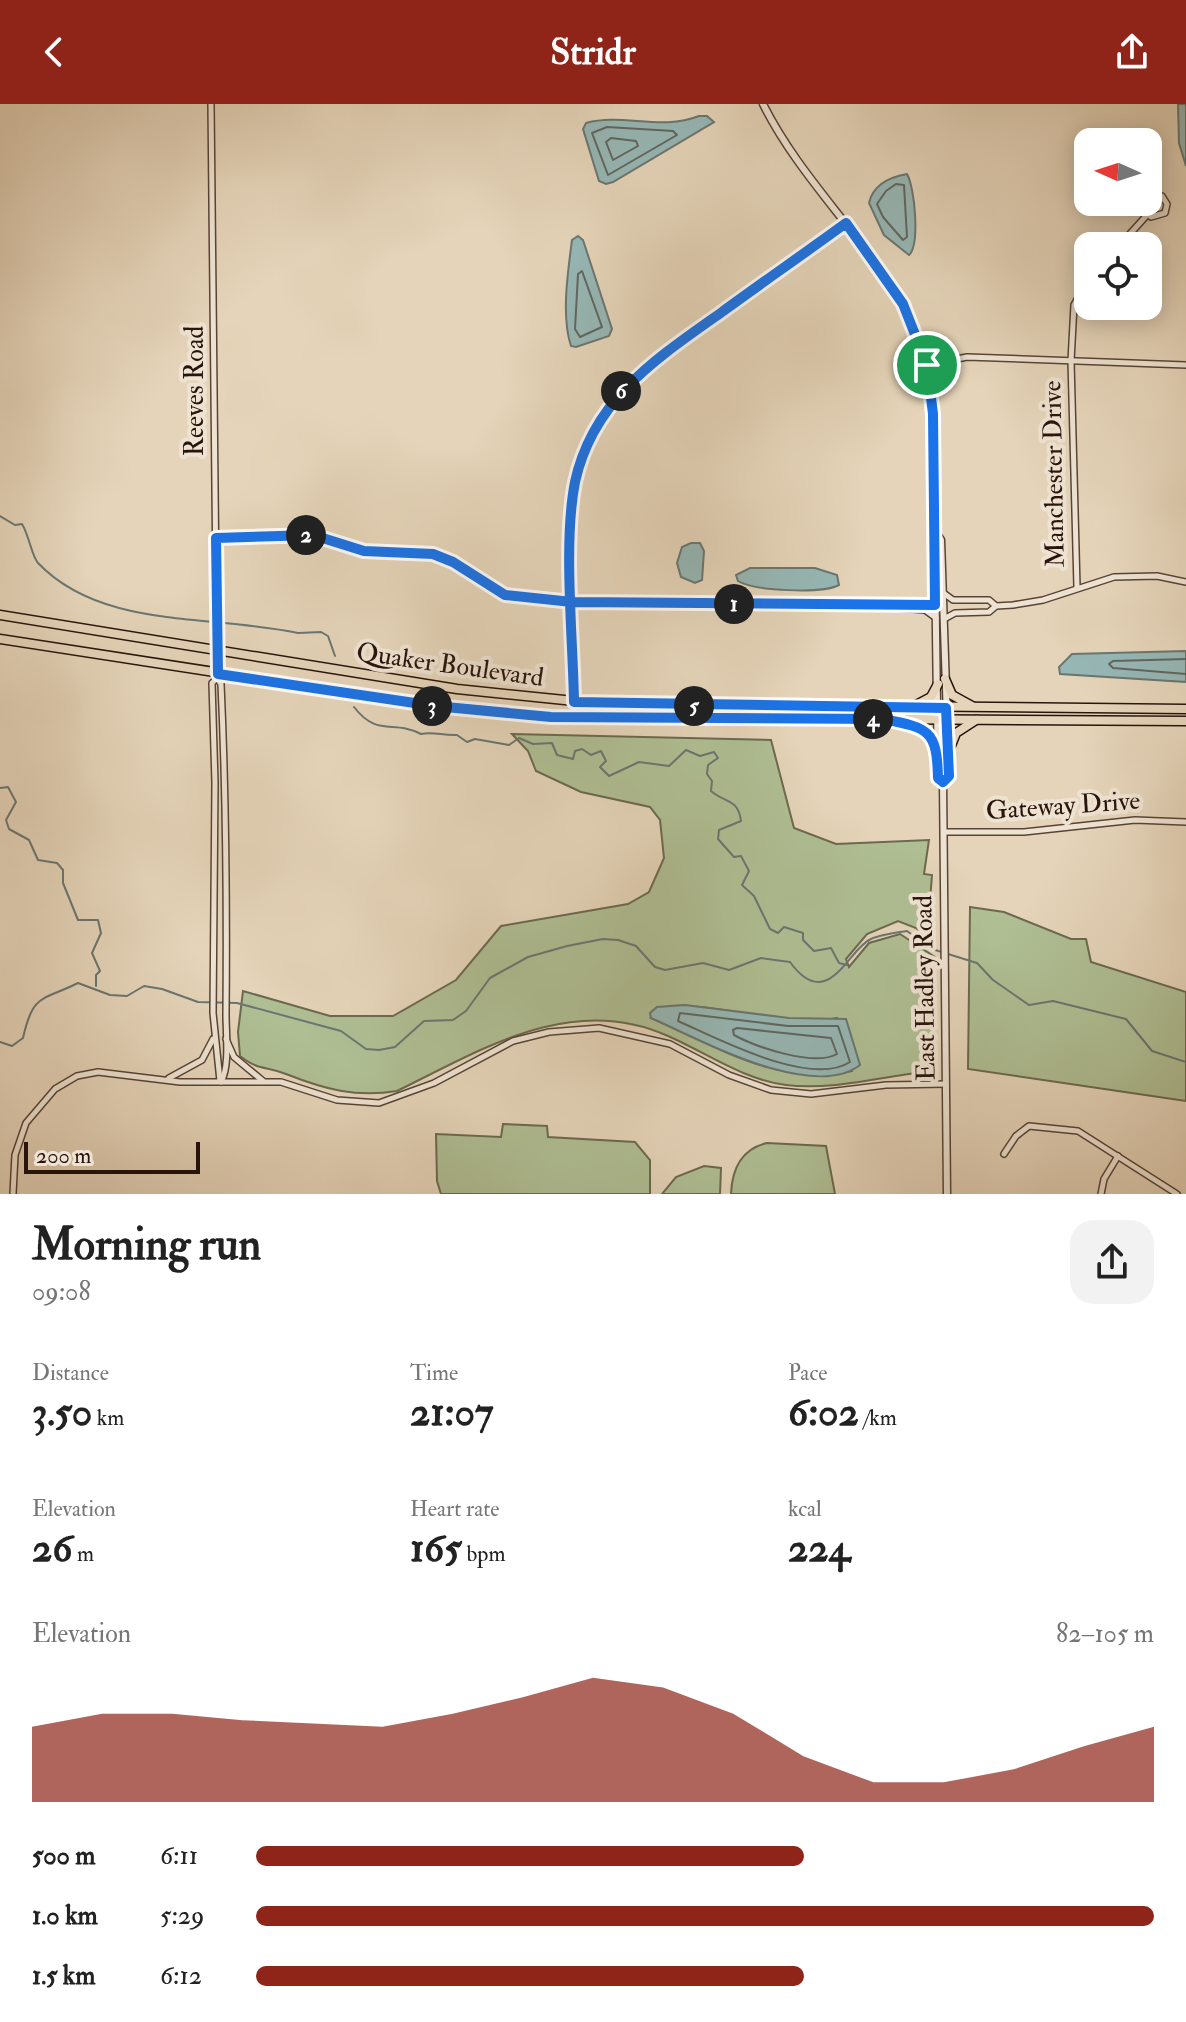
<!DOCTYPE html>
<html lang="en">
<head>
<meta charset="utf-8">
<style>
	:root { --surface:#fff; --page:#f2f2f2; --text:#222; --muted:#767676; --accent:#8f2418 }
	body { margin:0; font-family:"IM FELL Double Pica",serif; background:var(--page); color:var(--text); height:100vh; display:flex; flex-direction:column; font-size:30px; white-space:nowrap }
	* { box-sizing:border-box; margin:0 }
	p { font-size:26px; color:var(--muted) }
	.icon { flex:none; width:44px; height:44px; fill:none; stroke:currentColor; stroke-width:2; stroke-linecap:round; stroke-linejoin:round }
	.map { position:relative; height:1090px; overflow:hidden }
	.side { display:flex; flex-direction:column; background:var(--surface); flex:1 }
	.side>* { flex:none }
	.needle { width:52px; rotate:273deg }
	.tools { position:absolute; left:1074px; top:24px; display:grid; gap:16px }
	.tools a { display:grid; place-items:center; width:88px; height:88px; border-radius:16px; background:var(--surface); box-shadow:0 4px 20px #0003; font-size:40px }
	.scale { position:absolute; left:24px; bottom:20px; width:176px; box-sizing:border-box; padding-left:8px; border:4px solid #29140c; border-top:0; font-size:22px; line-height:28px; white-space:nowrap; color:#29140c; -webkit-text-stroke:6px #eee3d2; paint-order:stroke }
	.pin { position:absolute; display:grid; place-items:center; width:68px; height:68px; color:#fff; margin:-34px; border:4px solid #fff; border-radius:50%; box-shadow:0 2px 8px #0007 }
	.km { position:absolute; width:40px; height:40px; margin:-20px; border-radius:50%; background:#222; color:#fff; font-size:22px; line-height:40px; text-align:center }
	.round { display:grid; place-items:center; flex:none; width:84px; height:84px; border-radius:24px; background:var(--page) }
	.overview { display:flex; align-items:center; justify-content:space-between; height:136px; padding:0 32px }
	h1 { font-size:44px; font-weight:700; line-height:60px }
	.figures { display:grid; grid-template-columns:repeat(3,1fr); gap:12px; height:136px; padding:8px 32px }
	.figures div { display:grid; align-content:center }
	.figures b { font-size:40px; font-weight:700 }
	.figures small { font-size:22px; font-weight:400 }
	.figures p { font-size:22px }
	.chart { height:224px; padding:16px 32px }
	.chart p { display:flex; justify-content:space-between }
	.chart svg { width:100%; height:144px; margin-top:8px; fill:var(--accent); opacity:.7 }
	ul { padding:0 32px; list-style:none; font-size:26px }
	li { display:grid; grid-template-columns:128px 96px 1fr; align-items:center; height:60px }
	li i { height:20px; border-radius:10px; background:var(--accent) }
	header { display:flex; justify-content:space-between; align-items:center; height:104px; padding:0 32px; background:var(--accent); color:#fff; font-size:36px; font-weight:700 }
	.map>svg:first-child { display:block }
	.green { fill:#afbe93; stroke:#6c6950; stroke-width:2; fill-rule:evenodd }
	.water { fill:#96b7b5; stroke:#6a7671; stroke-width:2 }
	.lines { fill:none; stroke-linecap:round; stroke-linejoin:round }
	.shore { stroke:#606660; stroke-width:2 }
	.stream { stroke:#6a7671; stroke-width:2 }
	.minor-casing { stroke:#584437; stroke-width:8 }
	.tertiary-casing { stroke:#584437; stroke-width:9 }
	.primary-casing { stroke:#29140c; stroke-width:11 }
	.minor { stroke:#eee3d2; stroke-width:5 }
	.tertiary { stroke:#eee3d2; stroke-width:6 }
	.primary { stroke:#e5d4b9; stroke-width:8 }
	.route-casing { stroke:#fff; stroke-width:16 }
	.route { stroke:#1a73e8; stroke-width:10 }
	.labels { text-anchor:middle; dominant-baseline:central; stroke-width:8; stroke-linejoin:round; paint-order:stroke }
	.street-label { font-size:26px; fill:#29140c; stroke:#eee3d2 }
</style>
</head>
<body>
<header><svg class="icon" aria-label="back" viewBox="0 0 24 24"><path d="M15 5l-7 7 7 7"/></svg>Stridr<svg class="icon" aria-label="share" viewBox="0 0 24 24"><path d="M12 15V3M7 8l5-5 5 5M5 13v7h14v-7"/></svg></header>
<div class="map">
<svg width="1186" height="1090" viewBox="0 0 1186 1090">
	<rect width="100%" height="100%" fill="#e5d4b9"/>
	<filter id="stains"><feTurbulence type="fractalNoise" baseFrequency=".0025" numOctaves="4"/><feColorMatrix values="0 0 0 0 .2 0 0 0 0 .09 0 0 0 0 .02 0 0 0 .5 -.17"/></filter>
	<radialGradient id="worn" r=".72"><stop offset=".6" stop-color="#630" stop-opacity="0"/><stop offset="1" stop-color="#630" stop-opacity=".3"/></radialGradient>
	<g class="green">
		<path d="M512,630l259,6 23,88 42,16 93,-4 -5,34 8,1 -4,52 6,5 -1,10 -17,-14 -18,-7 -31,13 -21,25 3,8 20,-24 31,-9 35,23 -4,114c-46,5 -99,20 -145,14 -42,-5 -81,-33 -118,-49 -96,-44 -187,14 -271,55 -41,7 -73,-2 -111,-17 -20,-8 -27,-3 -46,-18l-2,-24 5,-41 87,25h63l63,-36 45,-54 127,-22 21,-12 15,-34 -4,-38 -10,-13 -69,-15 -45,-21 -8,-20zM669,902c55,-3 114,23 168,12l15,53c-72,17 -138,-26 -201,-53z"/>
		<path d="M970,803l34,5 67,27h15l5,23 95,30v109l-218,-32z"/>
		<path d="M503,1020l44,2 1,11 87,5 15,18v34h-209l-4,-13 -1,-47 65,3z"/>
		<path d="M767,1039l59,3 9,48h-104c1,-25 10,-45 36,-51z"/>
		<path d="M704,1062l17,2 -1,26h-58l14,-17z"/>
	</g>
	<g class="water">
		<path d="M1178,0h8v62l-7,-23z"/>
		<path d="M699,12h8l7,6 -101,60 -7,2 -7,-3 -16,-52 3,-6c37,-10 75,8 113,-7z"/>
		<path d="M907,70c8,14 13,71 2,81l-25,-20 -15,-32c4,-18 21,-26 38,-29z"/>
		<path d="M578,132l5,4 29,89 -3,7 -33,11 -5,-1c-10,-30 -3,-75 1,-106z"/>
		<path d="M691,439h9l4,8 -2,29 -7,3 -14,-6 -4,-14 5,-16z"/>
		<path d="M750,464h65l22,7 2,10c-17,9 -85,6 -101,-4l-2,-6z"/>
		<path d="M1186,547v31l-126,-8 -1,-7 13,-13z"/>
		<path d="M685,901l104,13 57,1 14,46c-48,37 -161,-26 -209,-47l-1,-5 7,-6z"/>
	</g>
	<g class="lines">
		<g class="shore">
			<path d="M607,23l66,4 4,4 -69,40 -16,-42z"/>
			<path d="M611,34l25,3 2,5 -25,14 -7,-18z"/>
			<path d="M896,80l8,1 3,52 -4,3 -20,-23 -6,-13 9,-13z"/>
			<path d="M582,167l20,56 -22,10 -5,-8 3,-55z"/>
			<path d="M1186,555l-73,2 -4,3 4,4 73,6"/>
			<path d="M680,909l108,13h50l12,36c-40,26 -133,-24 -172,-41z"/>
			<path d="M737,924l94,10 6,16c-23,13 -81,-7 -103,-19l-1,-5z"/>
		</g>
		<g class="stream">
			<path d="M0,412l15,9 7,-1c7,11 10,33 16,39 64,67 173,51 260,70l23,-1 7,4 7,20"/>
			<path d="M354,603c24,31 39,12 67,27 13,-3 22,2 36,1l10,7 8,-3 34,6 10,-7 14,6 19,-1 5,12 16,4 2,-8 7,-2 9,6 10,-4 5,10 -6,6 9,9 30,-14 30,4 17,-16 14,6 14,-4 4,6 -10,7 -1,9 5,7 -1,10c15,13 27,7 30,30l-22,9 -1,9 16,18 7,-1 8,15 -7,14 12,11 16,33 8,4 6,-6 19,6v7l11,11 17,-3 8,15 8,2"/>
			<path d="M0,684l8,-1 8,15 -10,18 3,9 20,11 9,20 19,3 6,7v13l15,37h20l3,13 -9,20 8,18 -4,4v11"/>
			<path d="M0,938l12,4 11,-8c10,-45 19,-37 55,-55l32,12 17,1 17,-10 18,3 36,13 39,1 104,28 25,18 13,1 16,-3 29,-26 29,-1 13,-9 24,-33 38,-21 39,-11 36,-7 15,1 18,6 19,21 10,3 38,-7 26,7 32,-12 29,4c37,51 57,-10 79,-22 12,-6 26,-7 38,-9l25,18 45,14 16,17 36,25 24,-4 73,18 26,32 34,11"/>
		</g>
		<defs>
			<g id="minor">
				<path d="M211,0l6,574 4,6c5,110 6,221 5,331 0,19 4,51 -5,67"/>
				<path d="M1144,98v8l7,7 14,-4 2,-9 -5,-8h-14"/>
				<path d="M1119,142l28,-31"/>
				<path d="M927,261l40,-8 219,8"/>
				<path d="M216,434l97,-3 51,16 69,3 20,8 45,30 29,8 409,5"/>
				<path d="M1077,483l-6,-226 3,-56 14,-25"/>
				<path d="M942,488l11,8h36l7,6 17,-1 30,-5 71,-23 43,-1 29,6"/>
				<path d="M887,503l38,3 11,8"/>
				<path d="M944,515l11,-6 34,-1 7,-6"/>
				<path d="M217,574l-5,5 3,100 -2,230 7,68"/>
				<path d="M574,612l-2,-211 7,-39 18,-41 45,-55 204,-147"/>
				<path d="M944,728h80l111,-12 51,2"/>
				<path d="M226,935l8,18 29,24"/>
				<path d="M169,974l33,-18 11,-21"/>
				<path d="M1004,1050l12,-18 13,-10 49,5 99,63"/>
				<path d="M13,1090l2,-39 11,-32 29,-34 22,-13 21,-4 82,10h101l56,18 42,3 55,-20 79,-42 36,-9 50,-4 71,16 59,31 42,15 40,4 75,-9 60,-1"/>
				<path d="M1101,1090l3,-15 14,-23"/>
			</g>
			<g id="tertiary">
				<path d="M763,0c55,110 164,178 170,310l5,364 5,4 4,412"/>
				<path d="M935,427l6,9 8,236 -6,6"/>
			</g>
			<g id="primary">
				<path d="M0,511l457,74 137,14 592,6"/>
				<path d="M0,535l435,67 116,11 635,4"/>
				<path d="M945,575l7,16 20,11"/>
				<path d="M916,601l15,-8 7,-13"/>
				<path d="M904,619l18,4 16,21"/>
				<path d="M948,649l8,-20 20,-13"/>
			</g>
		</defs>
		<use href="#minor" class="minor-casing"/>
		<use href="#tertiary" class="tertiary-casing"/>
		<use href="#primary" class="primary-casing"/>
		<use href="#minor" class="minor"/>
		<use href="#tertiary" class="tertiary"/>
		<use href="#primary" class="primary"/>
	</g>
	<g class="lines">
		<defs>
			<path id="route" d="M927,261l6,49 2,191 -363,-3 -67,-7 -52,-33 -20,-8 -69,-3 -51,-16 -97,3 2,136 217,32 116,11 332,2c46,9 54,11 55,59l5,4 6,-6 -3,-68 -372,-6c-1,-64 -11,-159 1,-220 18,-83 82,-124 147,-170 41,-30 83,-59 124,-89l57,81 24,61"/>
		</defs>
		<use href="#route" class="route-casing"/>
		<use href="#route" class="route"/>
	</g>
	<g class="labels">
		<g class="street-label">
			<text transform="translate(195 287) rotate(-90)">Reeves Road</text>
			<text transform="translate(1054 370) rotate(-91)">Manchester Drive</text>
			<text transform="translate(450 561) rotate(8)">Quaker Boulevard</text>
			<text transform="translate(1063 702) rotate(-4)">Gateway Drive</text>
			<text transform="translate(925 884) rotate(-91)">East Hadley Road</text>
		</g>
	</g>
	<rect width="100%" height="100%" filter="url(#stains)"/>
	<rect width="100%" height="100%" fill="url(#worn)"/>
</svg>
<div class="tools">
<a><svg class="needle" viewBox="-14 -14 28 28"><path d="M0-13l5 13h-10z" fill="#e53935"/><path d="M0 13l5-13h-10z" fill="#767676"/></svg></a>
<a><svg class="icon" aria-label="locate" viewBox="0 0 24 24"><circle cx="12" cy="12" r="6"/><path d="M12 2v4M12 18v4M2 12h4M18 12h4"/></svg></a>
</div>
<div class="scale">200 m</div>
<div class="pin" style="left:927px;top:261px;background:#1e9e55"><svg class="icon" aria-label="arrive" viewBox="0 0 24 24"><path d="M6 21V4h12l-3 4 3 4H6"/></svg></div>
<b class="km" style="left:734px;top:500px">1</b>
<b class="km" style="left:306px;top:431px">2</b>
<b class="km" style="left:432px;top:602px">3</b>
<b class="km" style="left:873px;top:615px">4</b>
<b class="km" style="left:694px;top:602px">5</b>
<b class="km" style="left:621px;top:287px">6</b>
</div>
<section class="side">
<div class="overview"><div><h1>Morning run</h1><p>09:08</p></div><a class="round"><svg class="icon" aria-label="share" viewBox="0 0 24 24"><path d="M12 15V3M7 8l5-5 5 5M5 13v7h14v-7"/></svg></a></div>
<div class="figures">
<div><p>Distance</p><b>3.50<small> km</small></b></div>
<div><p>Time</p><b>21:07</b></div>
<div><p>Pace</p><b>6:02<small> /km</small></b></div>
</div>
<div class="figures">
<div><p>Elevation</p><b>26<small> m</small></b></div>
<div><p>Heart rate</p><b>165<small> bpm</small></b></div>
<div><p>kcal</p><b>224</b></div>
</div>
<div class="chart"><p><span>Elevation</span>82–105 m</p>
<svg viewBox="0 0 160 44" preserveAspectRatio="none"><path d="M0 44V21L10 17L20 17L30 19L40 20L50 21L60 17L70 12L80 6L90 9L100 17L110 30L120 38L130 38L140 34L150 27L160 21V44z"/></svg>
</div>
<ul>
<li><b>500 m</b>6:11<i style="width:61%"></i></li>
<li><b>1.0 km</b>5:29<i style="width:100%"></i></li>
<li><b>1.5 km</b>6:12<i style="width:61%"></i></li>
</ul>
</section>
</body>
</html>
